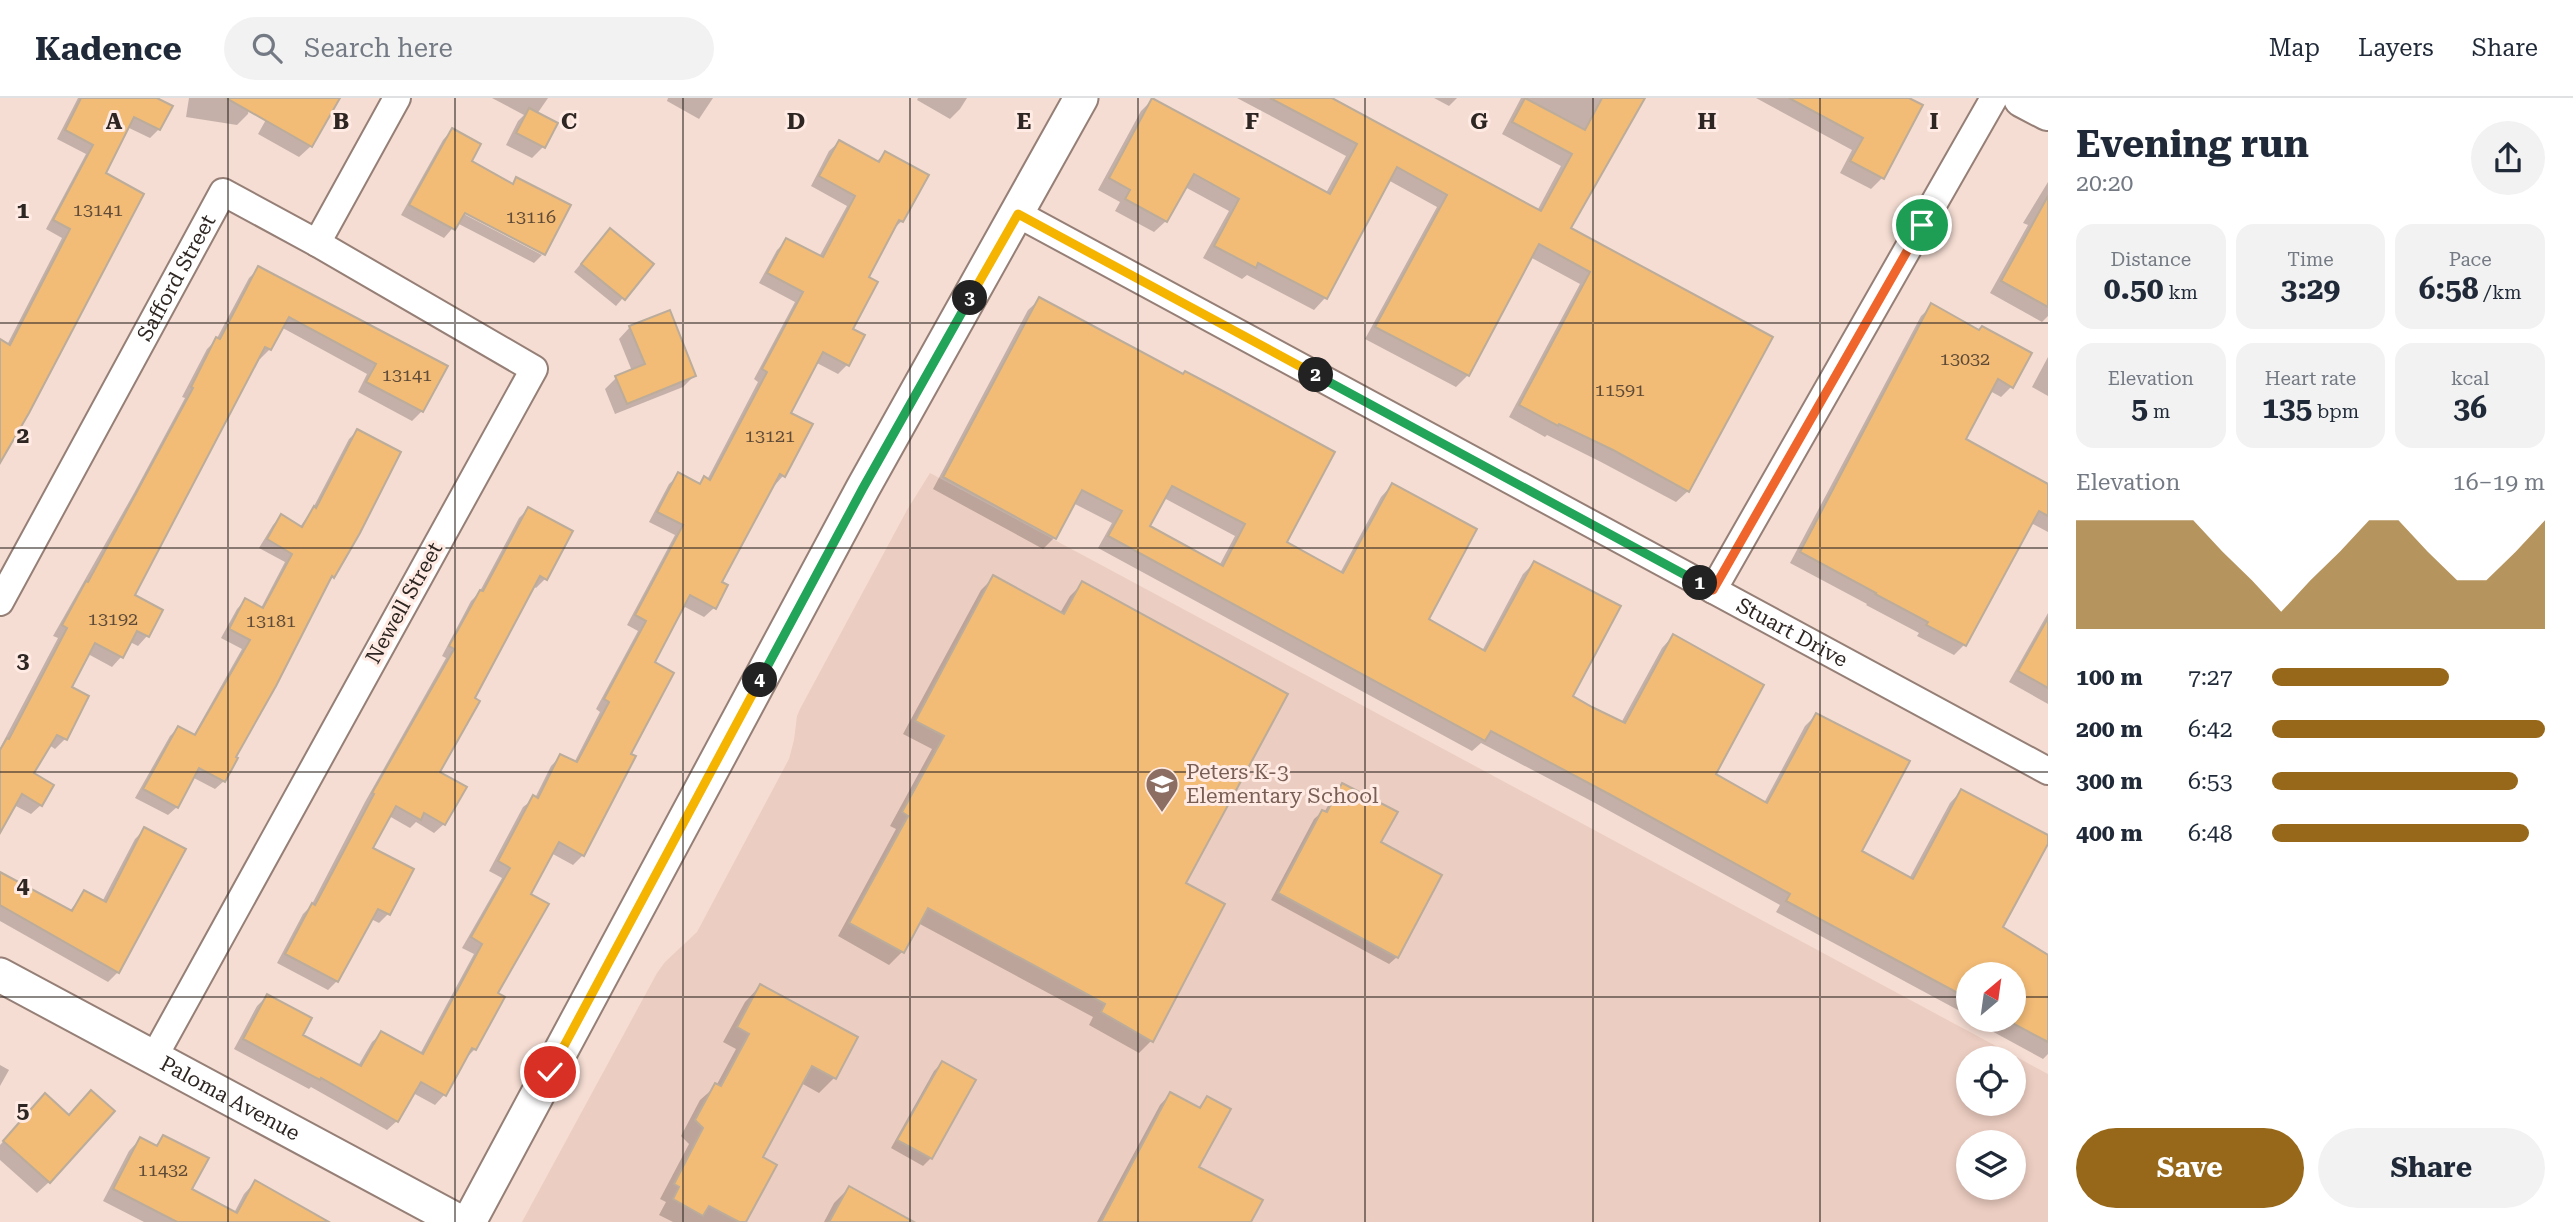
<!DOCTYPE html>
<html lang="en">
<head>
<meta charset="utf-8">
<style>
	:root { --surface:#fff; --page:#f2f2f3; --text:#1f2937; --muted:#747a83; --line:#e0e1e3; --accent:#98681a }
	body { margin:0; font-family:"Roboto Serif",serif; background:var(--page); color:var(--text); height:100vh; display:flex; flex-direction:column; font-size:26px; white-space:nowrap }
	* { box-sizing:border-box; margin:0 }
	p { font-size:23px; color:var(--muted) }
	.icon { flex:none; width:38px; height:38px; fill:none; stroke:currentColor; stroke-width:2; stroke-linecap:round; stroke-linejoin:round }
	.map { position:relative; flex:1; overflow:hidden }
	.details { display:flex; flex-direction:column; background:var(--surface); width:525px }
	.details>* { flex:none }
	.needle { width:46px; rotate:29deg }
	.tools { position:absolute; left:1956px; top:864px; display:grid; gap:14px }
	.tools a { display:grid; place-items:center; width:70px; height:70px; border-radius:50%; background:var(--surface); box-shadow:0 4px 10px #0003; font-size:35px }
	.pin { position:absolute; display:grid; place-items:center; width:60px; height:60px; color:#fff; margin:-30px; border:4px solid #fff; border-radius:50%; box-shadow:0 2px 7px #0007 }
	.km { position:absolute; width:35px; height:35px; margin:-18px; border-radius:50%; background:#222; color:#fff; font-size:19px; line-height:35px; text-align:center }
	.round { display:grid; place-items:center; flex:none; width:74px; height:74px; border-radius:37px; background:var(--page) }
	.head { display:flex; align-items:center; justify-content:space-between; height:119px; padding:0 28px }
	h1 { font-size:38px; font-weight:700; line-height:52px }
	.metrics { display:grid; grid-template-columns:repeat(3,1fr); gap:10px; height:119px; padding:7px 28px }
	.metrics div { display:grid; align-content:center; border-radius:18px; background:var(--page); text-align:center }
	.metrics b { font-size:30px; font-weight:700 }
	.metrics small { font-size:19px; font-weight:400 }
	.metrics p { font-size:19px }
	.chart { height:196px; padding:14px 28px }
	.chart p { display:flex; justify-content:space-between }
	.chart svg { width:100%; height:126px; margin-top:7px; fill:var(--accent); opacity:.7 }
	.primary-button { display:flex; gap:14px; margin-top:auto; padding:14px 28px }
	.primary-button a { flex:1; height:80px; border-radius:42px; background:var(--accent); color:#fff; font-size:28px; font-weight:700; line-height:80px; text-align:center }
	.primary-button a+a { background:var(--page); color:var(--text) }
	ul { padding:0 28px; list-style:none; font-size:23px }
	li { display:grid; grid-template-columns:112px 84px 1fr; align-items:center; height:52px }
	li i { height:18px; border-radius:9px; background:var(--accent) }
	header { display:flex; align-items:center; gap:42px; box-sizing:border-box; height:98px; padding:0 35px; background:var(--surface); border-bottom:2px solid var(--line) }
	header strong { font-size:33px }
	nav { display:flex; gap:38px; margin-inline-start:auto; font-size:24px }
	.search { width:490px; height:63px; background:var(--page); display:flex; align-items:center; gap:18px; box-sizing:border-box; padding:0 24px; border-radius:38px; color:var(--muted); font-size:26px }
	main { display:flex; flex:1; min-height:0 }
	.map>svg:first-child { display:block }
	.built { fill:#eccdc1; fill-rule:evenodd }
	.shadow { fill:#0003; fill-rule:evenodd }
	.building { fill:#f2bb76; stroke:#bbac9b; stroke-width:2; fill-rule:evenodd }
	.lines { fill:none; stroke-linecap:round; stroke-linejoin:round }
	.minor-casing { stroke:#957f76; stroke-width:30 }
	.tertiary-casing { stroke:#957f76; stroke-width:37 }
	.primary-casing { stroke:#957f76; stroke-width:42 }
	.minor { stroke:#fff; stroke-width:26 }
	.tertiary { stroke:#fff; stroke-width:33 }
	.primary { stroke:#fff; stroke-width:38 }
	.split-1-casing { stroke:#fff; stroke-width:14 }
	.split-2-casing { stroke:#fff; stroke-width:14 }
	.split-3-casing { stroke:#fff; stroke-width:14 }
	.split-4-casing { stroke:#fff; stroke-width:14 }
	.split-5-casing { stroke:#fff; stroke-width:14 }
	.split-1 { stroke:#f0652b; stroke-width:9 }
	.split-2 { stroke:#22a559; stroke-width:9 }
	.split-3 { stroke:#f5b400; stroke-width:9 }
	.split-4 { stroke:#22a559; stroke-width:9 }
	.split-5 { stroke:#f5b400; stroke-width:9 }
	.grid { fill:none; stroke:#2e2622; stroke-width:2; stroke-opacity:0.55 }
	.labels { text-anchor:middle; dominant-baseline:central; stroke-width:6; stroke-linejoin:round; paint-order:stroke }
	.number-label { font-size:18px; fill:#5f4b37 }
	.street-label { font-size:21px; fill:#2e2622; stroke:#ffebe3 }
	.education-label { font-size:21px; fill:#785e54; stroke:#ffebe3; text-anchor:start }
	.grid-label { font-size:23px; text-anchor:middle; font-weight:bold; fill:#2e2622; stroke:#ffebe3; stroke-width:6; stroke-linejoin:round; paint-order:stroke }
</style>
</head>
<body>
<header>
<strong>Kadence</strong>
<div class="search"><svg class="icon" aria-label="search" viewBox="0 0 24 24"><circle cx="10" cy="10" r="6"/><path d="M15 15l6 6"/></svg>Search here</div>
<nav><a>Map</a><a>Layers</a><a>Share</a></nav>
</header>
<main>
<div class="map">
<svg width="2048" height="1124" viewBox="0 0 2048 1124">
	<rect width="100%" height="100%" fill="#f5ddd3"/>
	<path class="built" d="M930,375l1118,601v148h-1526l135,-249 8,-11 32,-30 92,-173 5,-19 3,-24 3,-7 107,-199zM1969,961h45v45h-45zM1969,1045h45v45h-45z"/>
	<g class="shadow">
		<path d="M78,0h75l17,9 -11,22 -9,9 -23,-11 -24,46 -103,289v-121l7,4 55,-107 -16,-9 40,-75 -29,-15z"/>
		<path d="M189,0h62l-3,16 -11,11 -51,-8z"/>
		<path d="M278,0h60l-27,48 -12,11 -41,-23z"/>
		<path d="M492,0h56l-11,16 6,33 -11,11 -26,-13 12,-24 6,-6z"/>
		<path d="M668,0h45l-14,21 -32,-18z"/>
		<path d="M918,0h49l-7,11 -10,10 -33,-19z"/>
		<path d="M1237,0h91l209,113 24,-45 -59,-32 19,-36h122l-74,131 202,109 -83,153 -12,11 -75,-40 -54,-27 -2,2 -36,-20 71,-133 -50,-27 -62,118 -12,12 -91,-48 72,-132 -49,-27 -63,118 -11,12 -67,-35 -5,4 -39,-21 26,-47 -44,-24 -19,34 -12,11 -39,-21 5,-9 -22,-12 43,-79 12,-12 173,94 20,-37z"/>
		<path d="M1434,0h23l-8,8z"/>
		<path d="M1756,0h150l-24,80 -11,11 -31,-16 12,-23z"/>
		<path d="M452,32l17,32 42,23 6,-6 27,75 -86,-47 -2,3 86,45 -8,8 -77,-40 -13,15 -43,-23 42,-75z"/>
		<path d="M839,44l37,20 9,-9 17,68 -11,10 -25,46 -15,52 -4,36 -9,9 -23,-12 -27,51 -5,63 -9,10 -54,96 -6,26 -10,9 -21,-11 -31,57 -23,92 -46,100 -10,10 -22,-12 -23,41 -53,155 -10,10 -21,36 -9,10 -22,-12 -16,28 -10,9 -76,-43 -2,2 -75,-40 23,-43 10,-10 33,40 58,30 14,-24 10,-9 38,21 54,-100 -12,-6 40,-70 -13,-7 34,-64 12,-9 16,-32 10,-10 13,7 26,-51 -4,-3 42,-78 -11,-6 48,-90 -26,-13 20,-38 10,-9 19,10 7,-6 2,1 51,-98 -4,-3 41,-77 -36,-19 18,-33 10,-10 32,17 28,-51 -36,-20 18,-35z"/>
		<path d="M2048,84v134l-6,6 -52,-29 38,-68 -5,-2z"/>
		<path d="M603,139l49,27 -36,42 -42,-34z"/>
		<path d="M259,170l186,98 -23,45 -10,10 -54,-29 9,-18 -86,-47 -11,22 -10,10 -2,-1 -125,238 28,15 -14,25 -9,10 -8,-4 -9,15 -9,10 -24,-13 -18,34 -5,51 -10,10 -6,-4 -17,29 9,31 -10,9 -17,-9 -14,25v-82l58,-110 -5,-2 81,-143 51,-95 -3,-1 25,-48 9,-9 33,-62z"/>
		<path d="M1040,201l244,243 56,31 41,-76 11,-12 34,135 56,31 41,-77 11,-11 36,133 51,27 41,-75 11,-12 40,139 51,28 41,-77 11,-11 43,136 50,28 41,-76 11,-12 87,46 -47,91 47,26v100l-5,5 -55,-30 1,-2 -12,-7h37v-45h-45v41l-193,-104 4,-7 -183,-101 -116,-61 -9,8 -374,-203 14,-25 -39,-20 -19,35 -11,11 -110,-60 95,-179zM1164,400l71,38 -16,30 -71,-39z"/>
		<path d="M1932,208l80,80 -11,11 -11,-6 -26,49 84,45v47l-17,-9 -67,122 -10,10 -37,-19 2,-3 -53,-28 1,-1 -77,-41 131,-247z"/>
		<path d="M630,229l64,49 -11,11 -68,27 -10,-25 11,-11 16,-7 -13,-32z"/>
		<path d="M2048,259v39l-16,-9z"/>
		<path d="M357,333l-24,146 -6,5 -94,175 -9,24 -9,8 -23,-12 -15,30 -9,8 -33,-17 35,-62 8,-8 15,8 49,-87 -21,-11 16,-29 8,-9 16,8 24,-46 -26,-14 14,-23 8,-9 19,11 12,-17 37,-71z"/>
		<path d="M528,411l17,70 -9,9 -3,-2 -61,113 -34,73 6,52 -10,9 -18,-11 -6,6 -21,-12 -18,33 17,65 -9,9 -8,-4 -34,62 -9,9 -51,-27 26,-49 8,-8 54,-104 81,-144 -4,-2 29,-55 8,-8 40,-75z"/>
		<path d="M994,479l66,36 10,-17 13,-13 100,301 -31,156 -13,13 -50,-28 4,-8 -175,-94 -16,29 -13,13 -51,-29 58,-107 -6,-3 42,-77 -29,-15 78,-144z"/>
		<path d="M2048,515v91l-39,-22z"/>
		<path d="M1343,687l36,58 18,114 -8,7 -118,-64 43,-81 8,-7 2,1 11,-20z"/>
		<path d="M145,731l-27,143 -10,10 -108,-61v-47l69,38 16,-20 17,10 33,-63z"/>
		<path d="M760,888l74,92 -15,15 -18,-10 -40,75 -17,64h-71l-14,-7 7,-13 -6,-3 29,-55 -8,-8 19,-36 16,-14 20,-37 -13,-7 22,-40z"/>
		<path d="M942,965l31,18 -42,77 -8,8 -32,-18 43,-77z"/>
		<path d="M0,967l9,5 -9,16z"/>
		<path d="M1170,996l27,15 10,-11 -10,70 52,54h-152l63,-117z"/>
		<path d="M34,1009l15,75 -12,11 -37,-33v-15z"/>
		<path d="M164,1039l26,53 44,23 10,-19 11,-12 71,40h-182l-41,-21 26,-50 11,-12 14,8z"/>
		<path d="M849,1090l61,34h-86l10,-19z"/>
	</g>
	<g class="building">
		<path d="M81,0h76l16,8 -13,24 -26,-13 -28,56 38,21 -115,219 -29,50v-124l10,6 60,-116 -17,-9 40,-75 -28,-15z"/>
		<path d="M226,0h114l-28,49z"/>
		<path d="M1152,0l178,96 27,-50 -87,-46h62l209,113 31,-57 -60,-32 13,-24 60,32 17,-32h43l-74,130 202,109 -84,155 -76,-42 -54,-26 -1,2 -39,-21 71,-133 -51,-28 -70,132 -94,-49 72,-132 -50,-28 -70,132 -69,-36 -2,5 -42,-22 25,-47 -45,-25 -27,48 -42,-23 5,-9 -21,-12z"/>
		<path d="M1789,0h120l14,7 -39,74 -34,-18 13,-23z"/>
		<path d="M529,10l29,15 -13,25 -29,-15z"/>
		<path d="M452,30l29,16 -9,17 41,23 3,-7 55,28 -26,50 -80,-42 -10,17 -46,-25z"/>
		<path d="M839,42l40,22 6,-11 44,24 -26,47 -4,-2 -30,57 9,5 -25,47 12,6 -16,31 -26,-14 -32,61 22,11 -28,53 -5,-3 -58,108 6,3 -12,24 -26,-14 -35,67 19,11 -43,81 5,2 -52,100 -25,-14 -28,52 18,10 -51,89 7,4 -29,53 -4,-2 -26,48 -25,-14 -23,40 -77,-44 -1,2 -77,-41 24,-45 45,24 -9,17 58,31 20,-35 42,23 59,-110 -11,-7 39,-69 -12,-7 35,-66 5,3 22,-44 17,8 32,-60 -5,-3 42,-78 -11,-6 48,-90 -26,-13 21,-40 22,12 4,-8 6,4 57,-108 -5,-3 41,-77 -36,-19 19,-35 37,19 32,-61 -36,-20z"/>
		<path d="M2048,98v111l-47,-26z"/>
		<path d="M610,130l44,36 -29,36 -44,-36z"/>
		<path d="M258,168l190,100 -25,46 -57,-30 10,-18 -87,-47 -18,33 -6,-3 -130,248 28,15 -14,27 -12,-6 -14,27 -28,-15 -23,44 17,9 -22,44 -10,-5 -23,38 20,12 -12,21 -20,-12 -22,39v-83l7,-12 2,1 58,-111 -5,-3 24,-44 2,1 105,-194 -2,-1 25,-50 4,2z"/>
		<path d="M1039,199l144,77 2,-3 36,19 114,62 -48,90 56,31 49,-90 85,46 -48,90 56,32 49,-90 87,45 -48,90 19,11 33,16 48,-89 91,51 -48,89 51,29 49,-90 94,48 -48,90 51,28 48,-90 87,46v9l-45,83 45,28v87l-34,-18v-49h-45v24l-183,-98 4,-7 -181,-100 -118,-63 -6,10 -377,-205 14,-25 -40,-21 -26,49 -113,-62zM1172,388l73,38 -22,42 -73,-40z"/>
		<path d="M1931,205l48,27 3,-4 50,27 -19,35 -15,-9 -32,60 82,45v32l-9,-5 -73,135 -40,-21 2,-3 -53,-28 1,-1 -76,-41z"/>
		<path d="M670,212l26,66 -69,28 -12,-28 30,-12 -16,-38z"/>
		<path d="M357,331l44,23 -41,81 -26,45 -2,-2 -56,110 -40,71 2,1 -13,24 -26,-14 -21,40 -35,-19 35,-63 17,9 55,-95 -21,-11 16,-31 18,10 29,-54 -25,-15 14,-25 21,13 12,-21 2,2z"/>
		<path d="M528,409l45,24 -26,49 -7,-4 -65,122 5,3 -40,71 27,15 -22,38 -21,-12 -3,7 -25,-14 -23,42 41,21 -24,46 -12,-6 -40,73 -53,-28 27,-51 3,2 59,-111 -2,-1 82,-144 -5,-3 31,-56 3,1z"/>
		<path d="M993,477l71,39 18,-33 206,113 -102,189 39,21 -72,138 -52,-30 4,-8 -177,-96 -24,45 -55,-30 59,-107 -6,-4 42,-76 -29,-15z"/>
		<path d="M2048,520v70l-30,-17z"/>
		<path d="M1342,685l56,29 -17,30 61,33 -44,83 -120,-65 44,-83 5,2z"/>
		<path d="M144,729l42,22 -67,124 -119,-68v-33l72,39 12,-21 22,12z"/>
		<path d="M760,886l98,53 -22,42 -24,-13 -49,91 14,8 -31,57h-7l-30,-16 -6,10 -30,-17 6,-12 -5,-3 29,-56 -8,-8 20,-37 6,3 28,-52 -12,-7z"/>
		<path d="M942,963l34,19 -44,79 -35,-19z"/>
		<path d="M91,992l24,21 -65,72 -47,-42 42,-48 24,22z"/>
		<path d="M1170,994l30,16 7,-12 24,13 -32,58 64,33 -12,22h-150z"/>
		<path d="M163,1037l46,23 -17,31 45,24 18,-33 74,42h-152l-64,-33 27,-52 17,9z"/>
		<path d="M849,1088l65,36h-85z"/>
	</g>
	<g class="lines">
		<defs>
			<g id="minor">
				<path id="s1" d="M1018,116l1030,557"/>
				<path d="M317,145l80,-145"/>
				<path d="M1713,492l281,-492"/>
				<path id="s2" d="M0,504l223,-410 94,51 217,126 -380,688"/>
			</g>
			<g id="tertiary">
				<path id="s3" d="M0,877l460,247"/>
				<path d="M469,1124l394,-734 218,-390"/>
			</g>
			<path id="primary" d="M2023,0l25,13"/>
		</defs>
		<use href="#minor" class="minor-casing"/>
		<use href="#tertiary" class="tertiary-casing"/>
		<use href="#primary" class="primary-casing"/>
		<use href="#minor" class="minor"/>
		<use href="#tertiary" class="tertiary"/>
		<use href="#primary" class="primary"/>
	</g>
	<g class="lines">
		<defs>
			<path id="split-1" d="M1700,485l13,7 209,-365"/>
			<path id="split-2" d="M1316,277l384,208"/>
			<path id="split-3" d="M970,200l48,-84 298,161"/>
			<path id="split-4" d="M760,582l103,-192 107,-190"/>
			<path id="split-5" d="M550,974l210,-392"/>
		</defs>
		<use href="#split-1" class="split-1-casing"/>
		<use href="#split-2" class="split-2-casing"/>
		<use href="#split-3" class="split-3-casing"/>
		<use href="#split-4" class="split-4-casing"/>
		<use href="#split-5" class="split-5-casing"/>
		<use href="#split-1" class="split-1"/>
		<use href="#split-2" class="split-2"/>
		<use href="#split-3" class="split-3"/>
		<use href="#split-4" class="split-4"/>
		<use href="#split-5" class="split-5"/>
	</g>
	<path class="grid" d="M228,0v1124M455,0v1124M683,0v1124M910,0v1124M1138,0v1124M1365,0v1124M1593,0v1124M1820,0v1124M0,225h2048M0,450h2048M0,674h2048M0,899h1969M2014,899h34"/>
	<defs>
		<symbol id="school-pin" viewBox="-11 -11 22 30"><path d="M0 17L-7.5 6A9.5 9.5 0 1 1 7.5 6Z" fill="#8d6e63" stroke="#ffebe3"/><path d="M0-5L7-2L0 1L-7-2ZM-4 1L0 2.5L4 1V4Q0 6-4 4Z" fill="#fff"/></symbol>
	</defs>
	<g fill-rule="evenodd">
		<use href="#school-pin" x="1143" y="667" width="38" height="52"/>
	</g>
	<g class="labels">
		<g class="number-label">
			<text x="98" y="111">13141</text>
			<text x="531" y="118">13116</text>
			<text x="1965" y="260">13032</text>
			<text x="407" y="276">13141</text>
			<text x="1620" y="291">11591</text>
			<text x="770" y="337">13121</text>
			<text x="113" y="520">13192</text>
			<text x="271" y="522">13181</text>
			<text x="163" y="1071">11432</text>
		</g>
		<g class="street-label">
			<text stroke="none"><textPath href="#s2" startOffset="369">Safford Street</textPath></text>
			<text transform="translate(404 505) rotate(-61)">Newell Street</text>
			<text stroke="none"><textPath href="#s1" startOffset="880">Stuart Drive</textPath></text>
			<text stroke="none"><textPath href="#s3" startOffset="261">Paloma Avenue</textPath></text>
		</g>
		<g class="education-label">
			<text x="1186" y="674">Peters K-3<tspan x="1186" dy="24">Elementary School</tspan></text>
		</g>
	</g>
	<g class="grid-label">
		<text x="114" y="31">A</text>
		<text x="341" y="31">B</text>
		<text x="569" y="31">C</text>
		<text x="796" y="31">D</text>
		<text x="1024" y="31">E</text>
		<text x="1252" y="31">F</text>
		<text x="1479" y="31">G</text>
		<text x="1707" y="31">H</text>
		<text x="1934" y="31">I</text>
		<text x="23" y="120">1</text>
		<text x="23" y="345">2</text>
		<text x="23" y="570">3</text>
		<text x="23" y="795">4</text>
		<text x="23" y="1020">5</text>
	</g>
</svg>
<div class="tools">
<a><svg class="needle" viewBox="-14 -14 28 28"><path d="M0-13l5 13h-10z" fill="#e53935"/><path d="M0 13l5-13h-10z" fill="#747a83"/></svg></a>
<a><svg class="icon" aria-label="locate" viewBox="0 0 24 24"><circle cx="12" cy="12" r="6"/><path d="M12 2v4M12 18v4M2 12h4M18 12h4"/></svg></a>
<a><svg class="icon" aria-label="layers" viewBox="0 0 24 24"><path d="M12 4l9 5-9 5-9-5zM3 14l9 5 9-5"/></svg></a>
</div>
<div class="pin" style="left:1922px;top:127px;background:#1e9e55"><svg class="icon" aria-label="arrive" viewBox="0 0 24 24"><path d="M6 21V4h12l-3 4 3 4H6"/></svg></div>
<div class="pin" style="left:550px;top:974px;background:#d93025"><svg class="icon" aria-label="check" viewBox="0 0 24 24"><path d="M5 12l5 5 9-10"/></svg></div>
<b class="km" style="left:1700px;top:485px">1</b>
<b class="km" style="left:1316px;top:277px">2</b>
<b class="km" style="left:970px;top:200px">3</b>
<b class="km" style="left:760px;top:582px">4</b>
</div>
<section class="details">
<div class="head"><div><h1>Evening run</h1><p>20:20</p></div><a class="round"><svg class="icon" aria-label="share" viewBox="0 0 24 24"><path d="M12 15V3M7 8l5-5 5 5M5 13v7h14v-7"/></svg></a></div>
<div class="metrics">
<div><p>Distance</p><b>0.50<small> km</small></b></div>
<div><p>Time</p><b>3:29</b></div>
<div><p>Pace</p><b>6:58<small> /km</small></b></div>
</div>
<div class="metrics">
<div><p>Elevation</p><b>5<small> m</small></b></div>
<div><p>Heart rate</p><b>135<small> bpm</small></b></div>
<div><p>kcal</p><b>36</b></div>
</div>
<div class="chart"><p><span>Elevation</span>16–19 m</p>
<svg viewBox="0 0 160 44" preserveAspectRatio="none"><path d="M0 44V6L10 6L20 6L30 6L40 6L50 17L60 27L70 38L80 27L90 17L100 6L110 6L120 17L130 27L140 27L150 17L160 6V44z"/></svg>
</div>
<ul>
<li><b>100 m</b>7:27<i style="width:65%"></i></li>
<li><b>200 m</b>6:42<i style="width:100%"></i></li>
<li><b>300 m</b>6:53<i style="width:90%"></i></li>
<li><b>400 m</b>6:48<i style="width:94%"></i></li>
</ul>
<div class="primary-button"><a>Save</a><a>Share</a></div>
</section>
</main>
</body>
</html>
